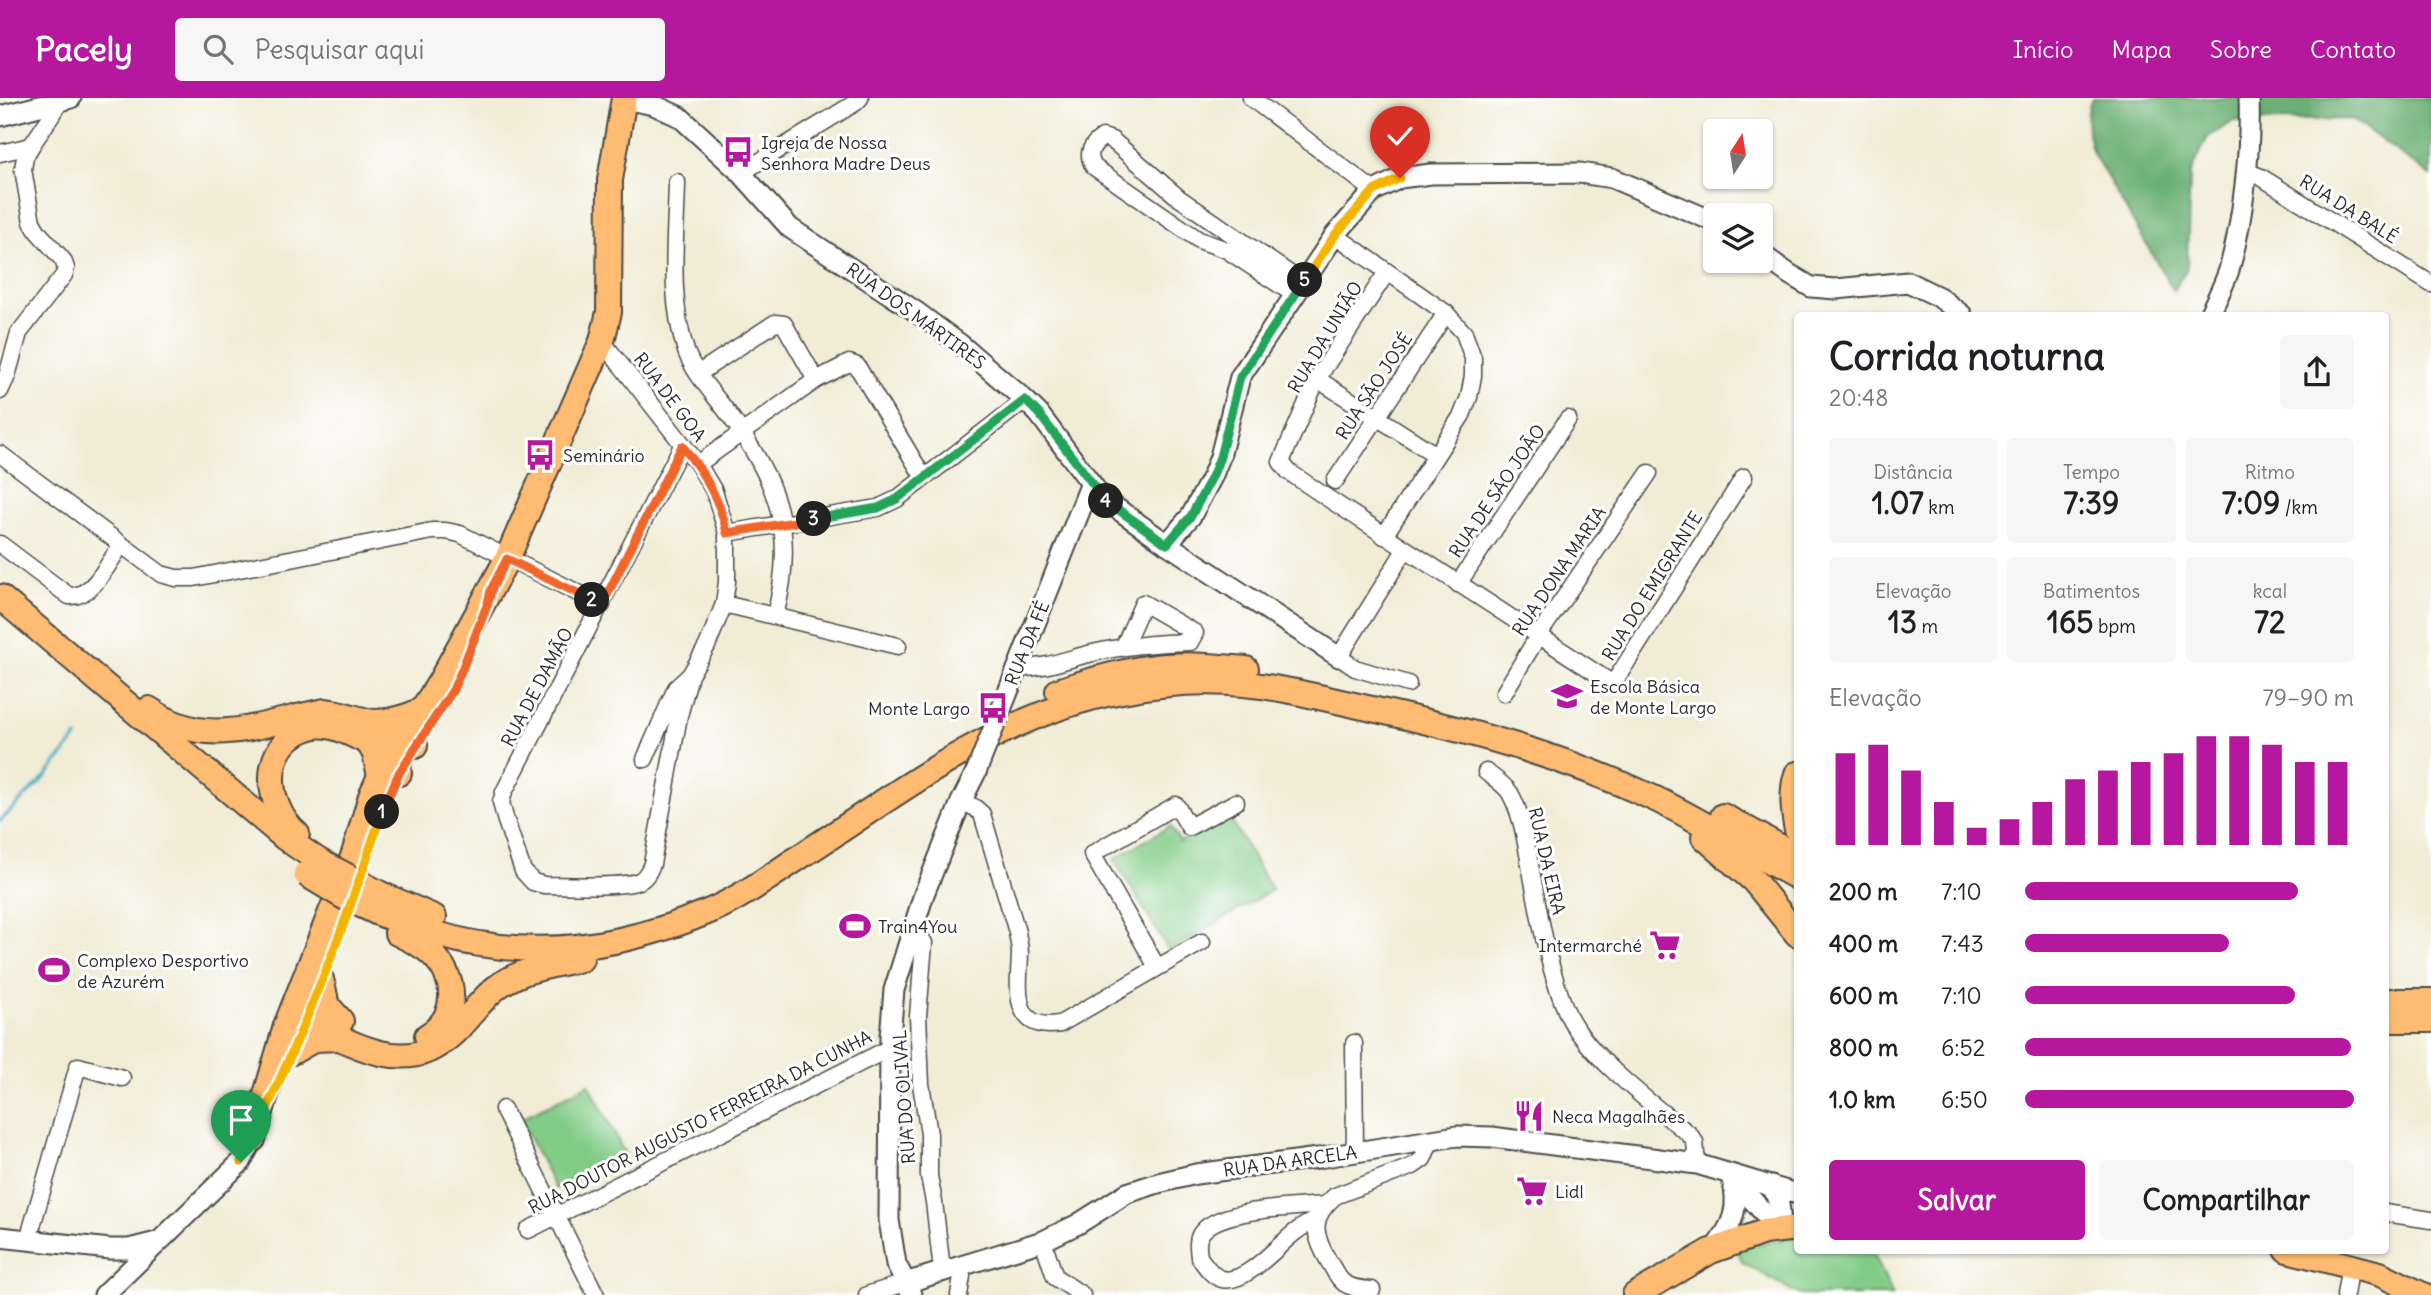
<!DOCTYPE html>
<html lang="pt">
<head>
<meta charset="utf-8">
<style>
	:root { --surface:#fff; --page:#f6f6f6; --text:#202124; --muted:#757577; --accent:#b5179e }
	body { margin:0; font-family:Delius,sans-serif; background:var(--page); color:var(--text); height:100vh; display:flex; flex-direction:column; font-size:26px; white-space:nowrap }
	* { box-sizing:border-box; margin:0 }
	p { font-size:23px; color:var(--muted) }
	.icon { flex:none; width:38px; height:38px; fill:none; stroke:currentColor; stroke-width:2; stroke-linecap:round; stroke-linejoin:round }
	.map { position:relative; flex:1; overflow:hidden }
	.drawer { position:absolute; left:1794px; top:214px; width:595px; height:942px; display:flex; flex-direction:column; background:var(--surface); border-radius:7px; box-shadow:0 2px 5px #0004 }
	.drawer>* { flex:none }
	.needle { width:46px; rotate:12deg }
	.fabs { position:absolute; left:1703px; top:21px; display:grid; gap:14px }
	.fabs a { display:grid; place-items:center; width:70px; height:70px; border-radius:7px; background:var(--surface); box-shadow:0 2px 5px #0004; font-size:35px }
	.pin { position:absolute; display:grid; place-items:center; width:60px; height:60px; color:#fff; margin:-72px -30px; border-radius:50% 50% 50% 0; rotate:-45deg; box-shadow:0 0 7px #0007 }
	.pin .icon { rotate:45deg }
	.km { position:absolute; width:35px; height:35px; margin:-18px; border-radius:50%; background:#222; color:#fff; font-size:19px; line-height:35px; text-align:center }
	.round { display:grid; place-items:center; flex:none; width:74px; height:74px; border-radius:7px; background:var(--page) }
	.head { display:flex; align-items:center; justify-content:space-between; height:119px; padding:0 35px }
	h1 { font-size:38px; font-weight:700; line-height:52px }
	.metrics { display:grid; grid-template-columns:repeat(3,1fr); gap:10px; height:119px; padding:7px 35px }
	.metrics div { display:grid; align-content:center; border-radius:7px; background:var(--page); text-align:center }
	.metrics b { font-size:30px; font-weight:700 }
	.metrics small { font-size:19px; font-weight:400 }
	.metrics p { font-size:19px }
	.chart { height:196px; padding:14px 35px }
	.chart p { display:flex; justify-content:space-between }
	.chart svg { width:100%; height:126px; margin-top:7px; stroke:var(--accent); stroke-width:6 }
	.action { display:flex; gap:14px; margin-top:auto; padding:14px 35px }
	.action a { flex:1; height:80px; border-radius:7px; background:var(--accent); color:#fff; font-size:28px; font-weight:700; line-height:80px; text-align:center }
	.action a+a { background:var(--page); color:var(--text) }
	ul { padding:0 35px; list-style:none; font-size:23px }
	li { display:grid; grid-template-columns:112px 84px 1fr; align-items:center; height:52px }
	li i { height:18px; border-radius:9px; background:var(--accent) }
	header { display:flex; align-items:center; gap:42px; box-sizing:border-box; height:98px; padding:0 35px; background:var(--accent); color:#fff }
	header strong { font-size:33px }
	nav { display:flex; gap:38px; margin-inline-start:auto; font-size:24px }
	.search { width:490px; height:63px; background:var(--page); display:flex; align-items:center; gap:18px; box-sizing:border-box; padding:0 24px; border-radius:7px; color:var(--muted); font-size:26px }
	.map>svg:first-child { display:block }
	.green { fill:#83cc88; stroke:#577c5a; stroke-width:2 }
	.forest { fill:#6ab074; stroke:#4a6e50; stroke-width:2 }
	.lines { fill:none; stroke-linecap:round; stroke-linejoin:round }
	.stream { stroke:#49aec8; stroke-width:3.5 }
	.minor-casing { stroke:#494845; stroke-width:19 }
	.tertiary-casing { stroke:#494845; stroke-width:23 }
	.primary-casing { stroke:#494845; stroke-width:28 }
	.trunk-casing { stroke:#494845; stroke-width:28 }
	.minor { stroke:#fff; stroke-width:16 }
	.tertiary { stroke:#fff; stroke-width:19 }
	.primary { stroke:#febb71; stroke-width:24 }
	.trunk { stroke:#febb71; stroke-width:24 }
	.tertiary-bridge-casing { stroke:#494845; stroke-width:23; stroke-linecap:butt }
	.trunk-bridge-casing { stroke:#494845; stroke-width:28; stroke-linecap:butt }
	.tertiary-bridge { stroke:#fff; stroke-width:19 }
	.trunk-bridge { stroke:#febb71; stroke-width:24 }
	.split-1-casing { stroke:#fff; stroke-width:14 }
	.split-2-casing { stroke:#fff; stroke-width:14 }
	.split-3-casing { stroke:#fff; stroke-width:14 }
	.split-4-casing { stroke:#fff; stroke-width:14 }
	.split-5-casing { stroke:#fff; stroke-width:14 }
	.split-6-casing { stroke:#fff; stroke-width:14 }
	.split-1 { stroke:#f5b400; stroke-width:9 }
	.split-2 { stroke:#f0652b; stroke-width:9 }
	.split-3 { stroke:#f0652b; stroke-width:9 }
	.split-4 { stroke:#22a559; stroke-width:9 }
	.split-5 { stroke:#22a559; stroke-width:9 }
	.split-6 { stroke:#f5b400; stroke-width:9 }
	.labels { text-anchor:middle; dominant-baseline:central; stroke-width:6; stroke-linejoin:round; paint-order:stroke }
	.poi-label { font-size:18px; fill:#2b2b2b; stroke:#fff; text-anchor:start }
	.street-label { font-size:18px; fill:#2b2b2b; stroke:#fff }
</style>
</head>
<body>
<header>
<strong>Pacely</strong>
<div class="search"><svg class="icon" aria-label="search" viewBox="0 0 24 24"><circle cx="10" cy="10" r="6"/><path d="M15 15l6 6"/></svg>Pesquisar aqui</div>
<nav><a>Início</a><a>Mapa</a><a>Sobre</a><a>Contato</a></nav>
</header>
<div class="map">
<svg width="2431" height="1197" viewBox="0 0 2431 1197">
	<rect width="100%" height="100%" fill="#fff"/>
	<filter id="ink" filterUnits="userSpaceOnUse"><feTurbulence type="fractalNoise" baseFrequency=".0143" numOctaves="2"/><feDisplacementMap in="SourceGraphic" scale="14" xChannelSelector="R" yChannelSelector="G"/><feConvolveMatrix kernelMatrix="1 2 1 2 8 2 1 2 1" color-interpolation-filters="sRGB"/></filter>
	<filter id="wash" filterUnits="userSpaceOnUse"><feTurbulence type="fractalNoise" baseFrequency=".00686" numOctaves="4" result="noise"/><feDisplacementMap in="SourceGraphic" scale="28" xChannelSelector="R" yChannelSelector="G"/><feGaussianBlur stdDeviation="1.57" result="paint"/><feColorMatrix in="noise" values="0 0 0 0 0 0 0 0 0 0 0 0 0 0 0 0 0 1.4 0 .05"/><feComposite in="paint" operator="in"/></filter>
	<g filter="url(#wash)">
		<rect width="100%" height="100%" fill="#f0ecd6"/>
		<g class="green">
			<path d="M1227,716l45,76 -103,61 -55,-92 56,-33 10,16z"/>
			<path d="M589,986l36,70 -70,35 -35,-70z"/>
			<path d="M1797,1138v14h75l21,45h-93l-57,-32 -7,-15z"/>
		</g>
		<path class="forest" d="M2092,0h339v78l-79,-57 -118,2 -26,16 -18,37 -3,95 -14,21 -80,-137c-6,-18 -9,-37 -1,-55z"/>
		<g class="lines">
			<path class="stream" d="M0,723l46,-45 31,-39"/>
		</g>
	</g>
	<g filter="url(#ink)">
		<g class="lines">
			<defs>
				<g id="minor">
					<path d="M1251,0l123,93"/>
					<path d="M0,55l31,-7"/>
					<path d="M2245,73l16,6 170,107"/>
					<path d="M741,75l114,-70 5,-5"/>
					<path d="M677,84c-1,56 -9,115 9,169 8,23 28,43 42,62 50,69 69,119 47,203"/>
					<path d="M1335,137l111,78 18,20 9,25v18l-4,21 -7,18 -78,121"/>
					<path d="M1387,174l-70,107 -36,83 8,10 37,25 287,187 131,-207"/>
					<path d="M1295,197l-68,-45 -28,-10 -105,-73c-8,-13 -3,-22 9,-30l9,3 67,58 124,85"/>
					<path d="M602,243l96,123 16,27 13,42v49l-3,22 -17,42 -17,29 -11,41 -27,148c-3,7 -6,14 -13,17 -17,7 -74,4 -95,4l-11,-3 -10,-11 -18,-53 -4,-16 3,-10 178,-346"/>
					<path d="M699,275l76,-50 9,1 32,56"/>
					<path d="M1317,281l119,76"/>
					<path d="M0,293l7,-15 12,-43 45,-58 2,-7 -3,-8 -25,-28 -6,-10 -9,-53 2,-12 6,-11 25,-37 2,-7"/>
					<path d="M0,356l161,120 15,4h18l238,-47h14l14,3 142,71"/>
					<path d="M698,366l118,-84 33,-17 8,3 67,112"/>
					<path d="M1335,383l111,-168"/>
					<path d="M727,435l151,-25 19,-9 128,-99"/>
					<path d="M0,446l69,52c24,2 39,-33 52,-51"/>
					<path d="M1405,452l-66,107 16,11 53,16"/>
					<path d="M1458,486l110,-165"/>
					<path d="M724,506l174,42"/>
					<path d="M1017,570c30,1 51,-10 80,-16 31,-7 62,-9 93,-10l5,-9 -52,-30 -20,45"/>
					<path d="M1504,595l34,-57 111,-163"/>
					<path d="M645,661l31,-71 12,-11"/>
					<path d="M1486,674c8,6 19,13 24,21 13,23 16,52 21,77 9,48 17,100 37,145 20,41 85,90 121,119l6,8 2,22"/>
					<path d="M961,704l13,5 8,7 35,118c1,7 3,15 3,22 -1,32 -10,78 40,70l142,-82"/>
					<path d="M914,825l10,20 -6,73 3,68 8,50v42l5,26 8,68"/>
					<path d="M1157,869l-65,-113 84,-49 13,22 47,-25"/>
					<path d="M1354,945l1,110"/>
					<path d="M503,1011l93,186"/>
					<path d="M2385,1115l46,7"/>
					<path d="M1317,1121c-8,4 -16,8 -23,14 -17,13 -49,52 -72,46 -10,-2 -17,-14 -23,-22 -1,-9 -3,-19 4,-26 18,-22 93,-24 122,-26"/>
					<path d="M528,1132l362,-182"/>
					<path d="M28,1142l50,-174 44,12"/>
					<path d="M1043,1143l12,36 27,18"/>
					<path d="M1372,1192c-10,-1 -19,-1 -28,-7 -7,-5 -11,-15 -16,-23 -15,-26 -18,-43 7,-64l78,-30 10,-7 8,-19"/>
					<path d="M867,1197l38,-12"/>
					<path d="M959,1197l3,-19 -2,-10"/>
					<path d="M2345,1197l5,-30"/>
				</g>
				<g id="tertiary">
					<path d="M624,1l30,6 26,12 61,56 49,55 125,83 46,34 64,55 14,14 63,84 65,46 172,113"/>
					<path d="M0,18l71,-18"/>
					<path d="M1760,155l29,21 22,13 25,2 72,-7 31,15 23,18"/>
					<path d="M2209,217c7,-14 15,-30 20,-45 14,-48 22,-121 20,-172"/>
					<path d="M1167,446l24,-28 21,-39 8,-20 20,-80 95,-142 39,-44 26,-13 31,-4 149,-1 32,5 103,44"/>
					<path d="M1010,589l81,-204"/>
					<path d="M1732,1079l47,53"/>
					<path d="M1771,1088c9,15 11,27 8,44"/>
					<path d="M0,1139l110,12h19l28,-7"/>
					<path d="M1712,1153c21,-24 29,-44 19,-75"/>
					<path d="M905,1185l138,-42 35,-17 49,-31 31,-10 38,-9 122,-16 139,-22 35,1 205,27 100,30"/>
					<path d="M104,1197l137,-133 12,-23"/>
					<path d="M912,1197l-16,-31 -7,-44 1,-183 4,-47 30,-96 37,-92 15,-30"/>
				</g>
				<g id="primary">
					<path d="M253,1041l33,-113 68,-172 17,-58 9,-20 60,-94 67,-123 95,-218 7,-29 1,-132 14,-82"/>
					<path d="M2287,1152l93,24 43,21"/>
					<path d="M1635,1197l76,-44 53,-19 33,-4"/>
				</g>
				<g id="trunk">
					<path d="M0,499l285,241 34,23"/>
					<path d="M1058,593c30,-10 59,-19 90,-23 32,-5 66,-2 98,1"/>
					<path d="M149,611c59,43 114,13 176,2 15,1 28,7 43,10 19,3 37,-3 54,-11"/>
					<path d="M389,637l8,13 2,25"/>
					<path d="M368,643l7,13 5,22"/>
					<path d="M1797,676c-6,18 -4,37 0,56"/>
					<path d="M1723,718l74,40"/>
					<path d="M297,736c-33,-28 -37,-89 10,-106 29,-11 55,17 82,21 8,1 18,-2 26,-3"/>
					<path d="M1704,739l50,44 43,53"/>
					<path d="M383,797l51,22"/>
					<path d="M378,815c33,12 67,26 102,31 77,13 155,-2 225,-31 35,-14 67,-38 99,-59 101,-65 197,-141 318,-163 39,-8 82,-11 122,-7 43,4 86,16 128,25 95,21 188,46 277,87 51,23 98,55 148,81"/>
					<path d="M397,835c12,6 24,11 34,20 26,24 29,63 -4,83"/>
					<path d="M321,881l6,26 14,16"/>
					<path d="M304,885c0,13 -2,31 9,41 5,4 14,7 19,10 29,15 66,30 97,16 26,-12 40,-36 59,-55 24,-25 61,-29 93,-36"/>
					<path d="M2385,903h46"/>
					<path d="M2385,922h46"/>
					<path d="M286,928l21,-12 16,2"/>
					<path d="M292,954l23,-13 25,-1"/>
				</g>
			</defs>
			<use href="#minor" class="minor-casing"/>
			<use href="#tertiary" class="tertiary-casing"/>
			<use href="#primary" class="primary-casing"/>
			<use href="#trunk" class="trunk-casing"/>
			<use href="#minor" class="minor"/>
			<use href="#tertiary" class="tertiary"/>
			<use href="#primary" class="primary"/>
			<use href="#trunk" class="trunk"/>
			<defs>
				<path id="tertiary-bridge" d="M976,674l34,-85"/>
				<g id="trunk-bridge">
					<path d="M319,763l64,34"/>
					<path d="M306,776l38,23 34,16"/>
				</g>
			</defs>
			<use href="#tertiary-bridge" class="tertiary-bridge-casing"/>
			<use href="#trunk-bridge" class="trunk-bridge-casing"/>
			<use href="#tertiary-bridge" class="tertiary-bridge"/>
			<use href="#trunk-bridge" class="trunk-bridge"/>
		</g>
	</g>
	<g class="lines" filter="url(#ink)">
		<defs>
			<path id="split-1" d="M241,1064c55,-111 104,-233 141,-350"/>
			<path id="split-2" d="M382,714l17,-39 54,-83 10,-23 25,-64 3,-13 16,-31 85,41"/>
			<path id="split-3" d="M592,502l10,5 80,-159c22,26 38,53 45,87l87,-14"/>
			<path id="split-4" d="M814,421l64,-11 19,-9 128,-99 14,14 67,87"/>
			<path id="split-5" d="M1106,403l61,43 24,-28 21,-39 8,-20 20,-80 65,-97"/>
			<path id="split-6" d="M1305,182l30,-45 39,-44 26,-13"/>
		</defs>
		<use href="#split-1" class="split-1-casing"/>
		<use href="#split-2" class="split-2-casing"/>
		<use href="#split-3" class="split-3-casing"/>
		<use href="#split-4" class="split-4-casing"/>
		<use href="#split-5" class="split-5-casing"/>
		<use href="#split-6" class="split-6-casing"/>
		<use href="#split-1" class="split-1"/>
		<use href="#split-2" class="split-2"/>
		<use href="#split-3" class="split-3"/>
		<use href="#split-4" class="split-4"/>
		<use href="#split-5" class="split-5"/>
		<use href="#split-6" class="split-6"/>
	</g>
	<defs>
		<symbol id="bus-bare" viewBox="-9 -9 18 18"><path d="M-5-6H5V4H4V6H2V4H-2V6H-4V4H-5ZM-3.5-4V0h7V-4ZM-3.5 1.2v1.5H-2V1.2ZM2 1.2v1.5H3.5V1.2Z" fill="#b5179e" stroke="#fff" stroke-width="2.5" paint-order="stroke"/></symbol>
		<symbol id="school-bare" viewBox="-9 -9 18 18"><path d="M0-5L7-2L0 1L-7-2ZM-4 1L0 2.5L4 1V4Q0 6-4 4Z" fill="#b5179e" stroke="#fff" stroke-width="2.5" paint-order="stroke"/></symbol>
		<symbol id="stadium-bare" viewBox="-9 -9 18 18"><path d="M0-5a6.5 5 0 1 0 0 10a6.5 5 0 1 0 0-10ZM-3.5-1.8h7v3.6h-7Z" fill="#b5179e" stroke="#fff" stroke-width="2.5" paint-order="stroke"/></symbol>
		<symbol id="supermarket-bare" viewBox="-9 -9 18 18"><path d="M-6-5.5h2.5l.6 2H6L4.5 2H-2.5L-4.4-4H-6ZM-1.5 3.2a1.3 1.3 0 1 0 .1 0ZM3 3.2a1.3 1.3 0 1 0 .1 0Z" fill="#b5179e" stroke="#fff" stroke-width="2.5" paint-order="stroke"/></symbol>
		<symbol id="restaurant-bare" viewBox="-9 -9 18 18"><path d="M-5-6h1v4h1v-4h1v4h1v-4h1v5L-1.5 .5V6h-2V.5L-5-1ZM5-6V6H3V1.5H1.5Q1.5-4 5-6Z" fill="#b5179e" stroke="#fff" stroke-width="2.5" paint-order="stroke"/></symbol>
	</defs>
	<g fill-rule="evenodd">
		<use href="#bus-bare" x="716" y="32" width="44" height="44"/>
		<use href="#bus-bare" x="518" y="335" width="44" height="44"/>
		<use href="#school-bare" x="1545" y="576" width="44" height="44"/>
		<use href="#bus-bare" x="971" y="588" width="44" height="44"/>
		<use href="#stadium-bare" x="833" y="806" width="44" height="44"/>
		<use href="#supermarket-bare" x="1643" y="825" width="44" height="44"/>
		<use href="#stadium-bare" x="32" y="850" width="44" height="44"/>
		<use href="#restaurant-bare" x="1507" y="996" width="44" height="44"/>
		<use href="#supermarket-bare" x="1510" y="1071" width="44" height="44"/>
	</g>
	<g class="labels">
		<g class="poi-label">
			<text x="761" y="44">Igreja de Nossa<tspan x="761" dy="21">Senhora Madre Deus</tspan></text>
			<text x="563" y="357">Seminário</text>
			<text x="1590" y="588">Escola Básica<tspan x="1590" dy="21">de Monte Largo</tspan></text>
			<text x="970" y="610" text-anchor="end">Monte Largo</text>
			<text x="878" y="828">Train4You</text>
			<text x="1642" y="847" text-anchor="end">Intermarché</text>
			<text x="77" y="862">Complexo Desportivo<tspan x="77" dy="21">de Azurém</tspan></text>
			<text x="1552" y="1018">Neca Magalhães</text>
			<text x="1555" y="1093">Lidl</text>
		</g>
		<g class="street-label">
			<text transform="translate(2349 111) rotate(32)">RUA DA BALÉ</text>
			<text transform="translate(916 218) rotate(36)">RUA DOS MÁRTIRES</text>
			<text transform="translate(1325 239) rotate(-59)">RUA DA UNIÃO</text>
			<text transform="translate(1374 288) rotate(-57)">RUA SÃO JOSÉ</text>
			<text transform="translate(670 299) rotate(53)">RUA DE GOA</text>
			<text transform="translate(1497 393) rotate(-56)">RUA DE SÃO JOÃO</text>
			<text transform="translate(1559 473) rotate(-56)">RUA DONA MARIA</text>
			<text transform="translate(1652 488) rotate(-58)">RUA DO EMIGRANTE</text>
			<text transform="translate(1027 545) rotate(-68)">RUA DA FÉ</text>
			<text transform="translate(537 589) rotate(-62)">RUA DE DAMÃO</text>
			<text transform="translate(1547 763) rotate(77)">RUA DA EIRA</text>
			<text transform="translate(904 999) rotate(-94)">RUA DO OLIVAL</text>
			<text transform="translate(700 1024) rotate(-27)">RUA DOUTOR AUGUSTO FERREIRA DA CUNHA</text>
			<text transform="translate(1290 1063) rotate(-8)">RUA DA ARCELA</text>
		</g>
	</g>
</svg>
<div class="fabs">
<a><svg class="needle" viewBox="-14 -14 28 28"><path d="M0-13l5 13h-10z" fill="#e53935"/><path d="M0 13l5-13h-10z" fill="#757577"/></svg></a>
<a><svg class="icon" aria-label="layers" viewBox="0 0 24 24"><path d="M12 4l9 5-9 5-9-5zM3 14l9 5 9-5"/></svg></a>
</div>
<div class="pin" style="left:241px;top:1064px;background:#1e9e55"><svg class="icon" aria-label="arrive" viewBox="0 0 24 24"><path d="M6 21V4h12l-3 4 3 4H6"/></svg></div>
<div class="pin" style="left:1400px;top:80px;background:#d93025"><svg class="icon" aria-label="check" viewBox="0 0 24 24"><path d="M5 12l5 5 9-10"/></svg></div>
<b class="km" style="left:382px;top:714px">1</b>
<b class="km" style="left:592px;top:502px">2</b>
<b class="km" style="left:814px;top:421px">3</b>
<b class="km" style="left:1106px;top:403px">4</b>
<b class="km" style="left:1305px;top:182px">5</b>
<section class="drawer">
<div class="head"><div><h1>Corrida noturna</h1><p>20:48</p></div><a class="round"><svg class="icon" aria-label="share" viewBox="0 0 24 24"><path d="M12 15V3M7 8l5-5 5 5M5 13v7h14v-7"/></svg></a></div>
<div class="metrics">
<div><p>Distância</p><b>1.07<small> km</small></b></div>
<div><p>Tempo</p><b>7:39</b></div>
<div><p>Ritmo</p><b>7:09<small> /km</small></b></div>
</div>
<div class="metrics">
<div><p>Elevação</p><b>13<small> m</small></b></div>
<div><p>Batimentos</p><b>165<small> bpm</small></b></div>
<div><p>kcal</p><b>72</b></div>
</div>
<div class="chart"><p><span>Elevação</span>79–90 m</p>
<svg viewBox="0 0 160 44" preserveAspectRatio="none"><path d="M5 44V12M15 44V9M25 44V18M35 44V29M45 44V38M55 44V35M65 44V29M75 44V21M85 44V18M95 44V15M105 44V12M115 44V6M125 44V6M135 44V9M145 44V15M155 44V15"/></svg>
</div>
<ul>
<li><b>200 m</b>7:10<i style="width:83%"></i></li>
<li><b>400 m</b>7:43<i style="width:62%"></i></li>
<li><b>600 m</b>7:10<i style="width:82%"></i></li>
<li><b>800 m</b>6:52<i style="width:99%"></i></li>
<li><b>1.0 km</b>6:50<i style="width:100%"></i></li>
</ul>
<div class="action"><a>Salvar</a><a>Compartilhar</a></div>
</section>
</div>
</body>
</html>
